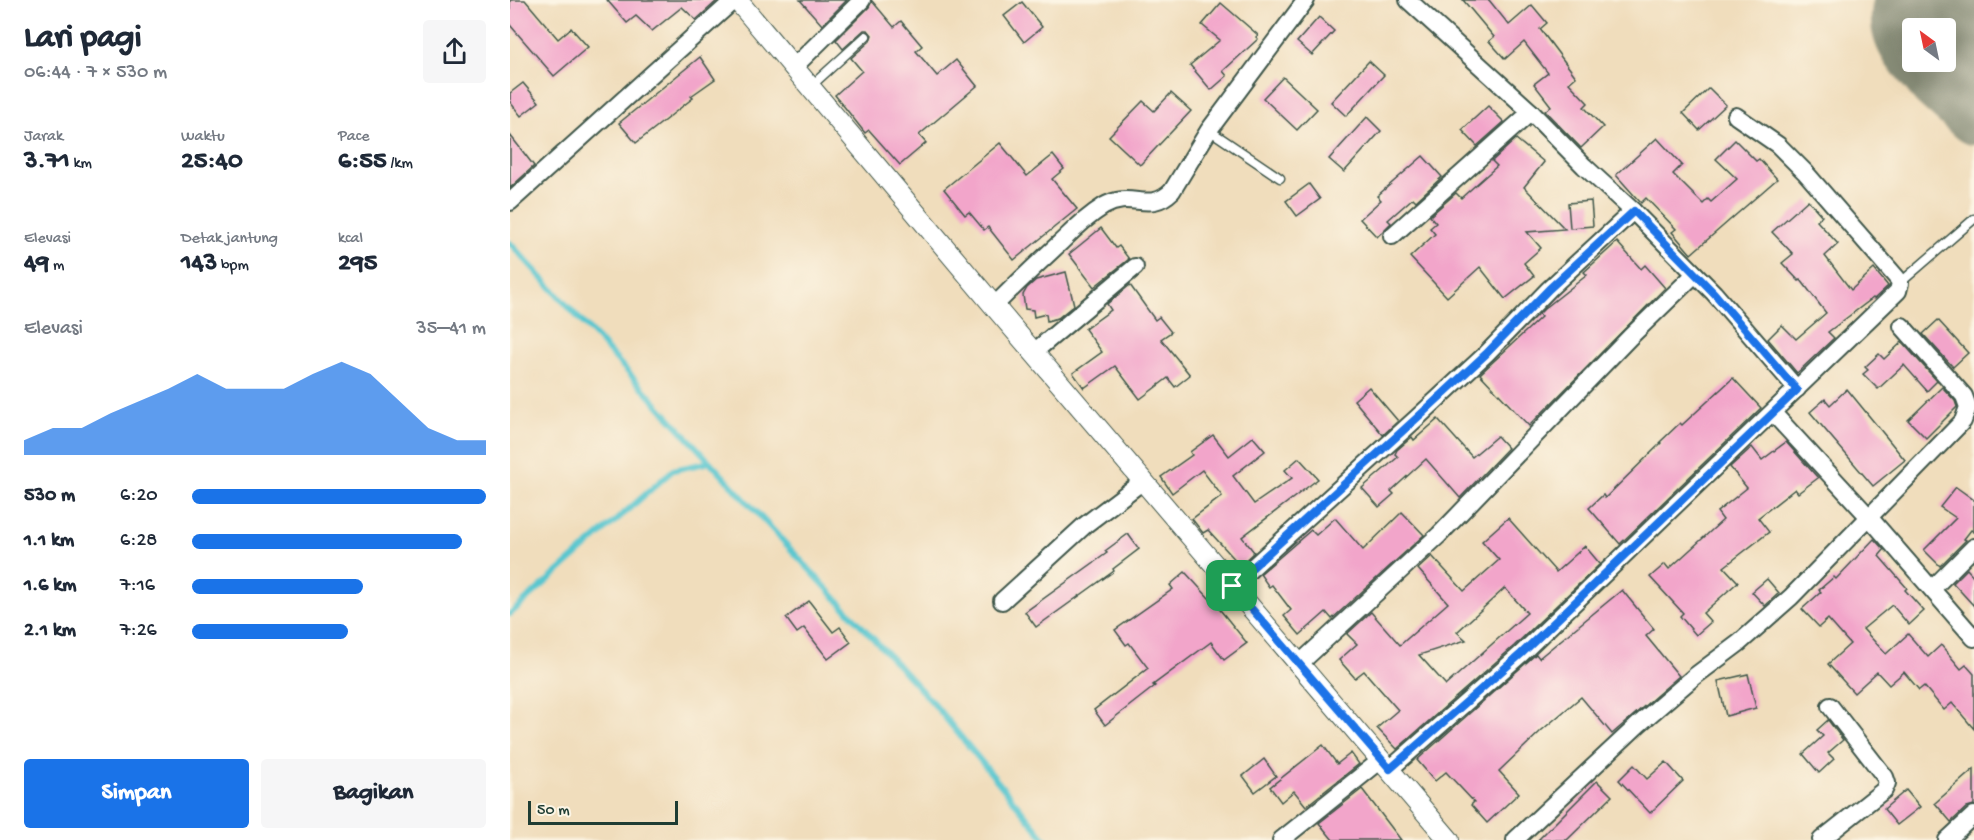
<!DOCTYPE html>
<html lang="id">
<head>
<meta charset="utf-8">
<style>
	:root { --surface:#fff; --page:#f6f6f7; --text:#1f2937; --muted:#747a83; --accent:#1a73e8 }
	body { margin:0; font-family:"Gochi Hand",sans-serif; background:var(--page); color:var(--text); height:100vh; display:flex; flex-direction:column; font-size:22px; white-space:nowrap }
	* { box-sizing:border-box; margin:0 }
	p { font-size:20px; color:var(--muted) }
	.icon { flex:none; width:33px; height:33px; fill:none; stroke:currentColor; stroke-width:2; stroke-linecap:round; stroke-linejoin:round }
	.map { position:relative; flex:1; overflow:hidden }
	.side { display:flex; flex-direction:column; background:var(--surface); width:510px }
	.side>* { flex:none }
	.needle { width:39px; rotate:327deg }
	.controls { position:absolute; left:1392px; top:18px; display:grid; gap:12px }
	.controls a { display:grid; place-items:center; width:54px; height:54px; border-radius:6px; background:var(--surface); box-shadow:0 6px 24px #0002; font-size:30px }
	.scale { position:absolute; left:18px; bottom:15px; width:150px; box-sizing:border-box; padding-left:6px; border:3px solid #1f3d34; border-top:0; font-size:16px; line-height:21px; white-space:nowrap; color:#1f3d34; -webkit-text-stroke:4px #fcf5e5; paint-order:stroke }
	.pin { position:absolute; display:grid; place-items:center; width:51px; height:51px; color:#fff; margin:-26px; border-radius:12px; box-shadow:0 3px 9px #0006 }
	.round { display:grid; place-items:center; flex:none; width:63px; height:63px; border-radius:6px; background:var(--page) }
	.summary { display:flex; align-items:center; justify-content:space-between; height:102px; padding:0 24px }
	h1 { font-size:33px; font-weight:800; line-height:45px }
	.metrics { display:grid; grid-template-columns:repeat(3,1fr); gap:9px; height:102px; padding:6px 24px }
	.metrics div { display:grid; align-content:center }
	.metrics b { font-size:26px; font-weight:800 }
	.metrics small { font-size:16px; font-weight:400 }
	.metrics p { font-size:16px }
	.chart { height:168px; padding:12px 24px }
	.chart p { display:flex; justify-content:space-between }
	.chart svg { width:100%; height:108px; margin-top:6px; fill:var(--accent); opacity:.7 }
	.primary-button { display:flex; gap:12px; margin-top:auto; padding:12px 24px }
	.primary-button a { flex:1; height:69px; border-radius:6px; background:var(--accent); color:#fff; font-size:24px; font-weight:800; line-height:69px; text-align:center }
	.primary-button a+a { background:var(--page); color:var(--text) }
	ul { padding:0 24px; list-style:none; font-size:20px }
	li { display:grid; grid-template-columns:96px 72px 1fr; align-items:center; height:45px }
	li i { height:15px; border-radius:8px; background:var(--accent) }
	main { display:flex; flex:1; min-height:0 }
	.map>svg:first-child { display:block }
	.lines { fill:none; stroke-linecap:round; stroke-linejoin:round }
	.stream { stroke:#59c6cf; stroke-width:6 }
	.taxiway { stroke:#888d78; stroke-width:54 }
	.runway { stroke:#888d78; stroke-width:135 }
	.building { fill:#f2a5ca; fill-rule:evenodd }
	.service-casing { stroke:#3e5548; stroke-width:11 }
	.minor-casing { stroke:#3e5548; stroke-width:20 }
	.tertiary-casing { stroke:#3e5548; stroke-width:22 }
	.service { stroke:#fff; stroke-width:8 }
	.minor { stroke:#fff; stroke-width:16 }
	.tertiary { stroke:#fff; stroke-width:20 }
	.route-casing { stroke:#fff; stroke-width:12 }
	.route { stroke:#1a73e8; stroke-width:8 }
</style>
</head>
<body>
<main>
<section class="side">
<div class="summary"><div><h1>Lari pagi</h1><p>06:44 · 7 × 530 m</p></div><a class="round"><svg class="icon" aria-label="share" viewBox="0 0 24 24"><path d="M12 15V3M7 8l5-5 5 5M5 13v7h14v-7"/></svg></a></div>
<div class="metrics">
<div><p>Jarak</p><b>3.71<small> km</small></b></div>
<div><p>Waktu</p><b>25:40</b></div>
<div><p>Pace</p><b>6:55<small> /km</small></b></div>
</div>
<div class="metrics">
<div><p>Elevasi</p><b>49<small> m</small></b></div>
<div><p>Detak jantung</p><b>143<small> bpm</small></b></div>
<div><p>kcal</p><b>295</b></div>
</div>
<div class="chart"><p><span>Elevasi</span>35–41 m</p>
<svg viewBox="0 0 160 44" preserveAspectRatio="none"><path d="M0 44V38L10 33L20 33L30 27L40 22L50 17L60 11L70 17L80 17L90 17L100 11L110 6L120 11L130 22L140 33L150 38L160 38V44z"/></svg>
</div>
<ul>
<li><b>530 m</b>6:20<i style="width:100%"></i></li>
<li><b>1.1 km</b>6:28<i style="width:92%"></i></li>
<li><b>1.6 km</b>7:16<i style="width:58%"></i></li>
<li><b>2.1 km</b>7:26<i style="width:53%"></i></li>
</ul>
<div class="primary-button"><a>Simpan</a><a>Bagikan</a></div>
</section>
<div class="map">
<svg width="1464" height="840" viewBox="0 0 1464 840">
	<rect width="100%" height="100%" fill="#fcf5e5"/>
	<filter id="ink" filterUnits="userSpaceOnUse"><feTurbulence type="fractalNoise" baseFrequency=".0167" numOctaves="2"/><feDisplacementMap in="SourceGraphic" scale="12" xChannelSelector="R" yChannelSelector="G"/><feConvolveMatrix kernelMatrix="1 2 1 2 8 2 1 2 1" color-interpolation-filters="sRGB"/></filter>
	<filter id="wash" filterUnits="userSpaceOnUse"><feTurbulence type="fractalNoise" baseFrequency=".008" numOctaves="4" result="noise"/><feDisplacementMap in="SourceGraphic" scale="24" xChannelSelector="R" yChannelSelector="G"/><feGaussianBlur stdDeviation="1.35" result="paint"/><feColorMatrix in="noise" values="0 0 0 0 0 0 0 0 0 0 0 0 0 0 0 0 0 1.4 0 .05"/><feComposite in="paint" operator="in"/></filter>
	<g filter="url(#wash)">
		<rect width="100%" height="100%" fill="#f0ddbc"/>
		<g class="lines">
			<g class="stream">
				<path d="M0,243l200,219 223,241 113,137"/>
				<path d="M0,614l163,-144 37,-8"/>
			</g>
			<g class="taxiway">
				<path d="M1391,0c-7,21 -2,38 11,55"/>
				<path d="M1408,62l18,22 38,34"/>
			</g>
			<path class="runway" d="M1441,0l23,26"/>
		</g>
		<g id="blocks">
			<g class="building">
				<path d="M0,0h15l33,39 13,-11 17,19 -34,29 -44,-51z"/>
				<path d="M97,0h111l-22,20 -14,-13 -30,24 -16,-15 -9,7z"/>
				<path d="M290,0h47l-25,25z"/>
				<path d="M953,0h26l20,25 23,-20 15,18 -7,6 36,48 -7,6 19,20 -4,4 19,20 -22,21 -36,-37 6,-5 -17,-22 14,-11 -24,-31 -19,17 -16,-18 5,-4z"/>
				<path d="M362,1l22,26 7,-6 21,25 -6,5 21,25 19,-16 21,26 -58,49 7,8 -26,22 -31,-35 -4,3 -30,-38 27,-24 -11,-13 19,-17 2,-6 -4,-5h-4l-21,19 -7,-9 33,-33z"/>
				<path d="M512,2l20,25 -18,15 -20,-26z"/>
				<path d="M711,3l37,32 -2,2 2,2 -35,32 4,5 -16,14 -21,-25 30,-25 -18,-15z"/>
				<path d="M809,17l15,14 -22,24 -15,-13z"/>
				<path d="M190,57l15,22 -24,17 2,2 -57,45 -17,-20z"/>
				<path d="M859,61l15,14 -38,41 -15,-14z"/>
				<path d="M773,77l34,32 -20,21 -34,-32z"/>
				<path d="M13,83l16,19 -18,14 -11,-14v-9z"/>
				<path d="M1199,88l17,17 -27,25 -16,-17z"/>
				<path d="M661,93l20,18 -51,54 -31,-29 34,-35 11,10z"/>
				<path d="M978,106l16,16 -27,24 -15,-16z"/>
				<path d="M857,117l14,14 -37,41 -15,-13z"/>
				<path d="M0,135l24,31 -24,22z"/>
				<path d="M1147,138l25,27 -9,9 30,30 5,-5 3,3 26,-23 -21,-20 19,-19 21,21 3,-2 18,20 -86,75 -19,-22 4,-3 -30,-31 -5,5 -25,-28z"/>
				<path d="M1006,139l28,23 -20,25 41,42 -38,3 14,16 -17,15 10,13 -29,23 -25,-32 -33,30 -37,-40 25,-23 -5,-6 6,-5 -6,-7 26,-23 5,5 36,-32 -5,-5z"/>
				<path d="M490,143l27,33 26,-21 11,14 -12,10 25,30 -63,51 -26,-33 -4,3 -15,-18 -4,3 -21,-26z"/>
				<path d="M913,156l19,21 -26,24 -3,-3 -25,22 3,3 -14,14 -17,-18 21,-19 -4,-4z"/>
				<path d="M799,184l11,15 -23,17 -11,-15z"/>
				<path d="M1298,200l14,16 -5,5 21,23 -13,12 26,34 23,-21 14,17 -14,13 -1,-1 -45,34 6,6 -37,35 -29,-34 14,-14 14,14 30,-26 -25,-33 -2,1 -17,-18 11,-9 -21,-22z"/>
				<path d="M1081,201l2,25 -23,2 -2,-25z"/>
				<path d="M591,228l15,20 3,-2 10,13 -35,28 -25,-33z"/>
				<path d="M1107,242l24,27 4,-4 20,23 -136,138 -49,-52 61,-57 -2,-3 5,-5 43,-34 -3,-3z"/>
				<path d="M556,272l8,33 -16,13 -11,3 -1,-7 -12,3 -1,-7 -8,-1 -2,-14 4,-7 9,-8z"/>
				<path d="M620,285l25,35 4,-3 12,15 -10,7 29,36 -15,12 -7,-9 -28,21 -25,-33 -31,22 -11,-15 29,-21 -17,-23 26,-19 -4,-6z"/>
				<path d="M1428,320l30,33 -15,14 -30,-33z"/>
				<path d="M1392,342l35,39 -10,10 -23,-26 -26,24 -15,-15 5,-4 -3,-3 14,-13 5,5z"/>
				<path d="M1223,378l28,30 -141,136 -31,-36 14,-13 2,3 56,-55 -1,-1 20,-19 2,2z"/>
				<path d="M859,387l29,34 -15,14 -29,-35z"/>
				<path d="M1432,387l13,14 2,6 -31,31 -18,-18z"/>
				<path d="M1337,389l58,71 -32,26 -63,-74 15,-13 5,6z"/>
				<path d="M928,419l34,38 25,-21 11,12 -48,50 -34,-39 -35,32 3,3 -15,13 -17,-19 36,-31 -3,-3 2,-4 15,-13 2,3z"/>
				<path d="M703,435l16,21 24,-19 12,14 -32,25 21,28 38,-26 -7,-8 14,-12 19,21 -76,58 12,15 -14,13 -32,-35 -5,3 -11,-14 30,-23 -20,-26 -30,23 -11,-16 31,-22 -2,-3z"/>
				<path d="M1276,442l32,36 -20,15 -3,-4 -37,29 11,14 -45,35 14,15 -35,31 8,9 -15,13 -16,-19 3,-3 -33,-36 15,-13 4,5 54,-49 -6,-8 30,-24 -17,-21 22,-20 10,13z"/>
				<path d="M1446,487l18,13v32l-3,-2 -7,9 2,1 -26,26 -16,-16 32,-32 -16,-11z"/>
				<path d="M892,512l22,23 -92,84 -6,-7 -26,23 -16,-19 7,-6 -19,-25 -3,2 -9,-13 51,-44 5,5 19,-17 28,32z"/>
				<path d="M998,518l48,54 29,-26 15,18 -86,82 -117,103 -20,-21 21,-18 -34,-39 -9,7 -16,-18 18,-16 -10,-10 24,-22 29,33 48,-42 -30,-34 14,-13 32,35 35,-31 -17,-19zM995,588l22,25 -81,72 -27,-30 47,-15 -9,-8z"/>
				<path d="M618,534l11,15 -26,20 1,2 -78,56 -11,-15 82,-59 -2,-2z"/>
				<path d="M1364,539l10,11 -5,6 28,32 -2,2 19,21 -15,14 -17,-20 -29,24 23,25 22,-20 20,23 13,-12 20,24 5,-4 8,9v55l-22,-26 -8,7 -20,-24 -5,4 -15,-18 -15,13 -12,-13 -23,21 -26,-29 22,-20 -22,-25 -9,8 -17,-18 19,-17 -2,-2 15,-13 2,2z"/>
				<path d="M1457,569l7,8v29l-21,-23z"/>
				<path d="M675,572l36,39 26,32 -23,17 -13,-18 -58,43 2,1 -50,39 -11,-15 54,-42 -19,-25 -3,2 -11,-15 58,-41 -3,-4z"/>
				<path d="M1257,579l12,14 -14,13 -13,-14z"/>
				<path d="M1112,590l32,39 -8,7 33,40 -67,58 -31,-37 -39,33 -43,41 20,22 -32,30 -16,-18 3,-3 -28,-30 -11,9 -18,-21 119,-106 3,4z"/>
				<path d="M299,601l24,31 7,-5 11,15 -23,17 -24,-31 -7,5 -11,-15z"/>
				<path d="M1238,674l8,34 -30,8 -8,-35z"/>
				<path d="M1318,720l15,20 -15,13 6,6 -15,14 -16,-19 20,-18 -6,-6z"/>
				<path d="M813,745l14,19 14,-11 8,11 -53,42 -12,-15 -13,11 -11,-15z"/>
				<path d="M754,759l12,17 -21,16 -12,-16z"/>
				<path d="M1156,762l17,19 -33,32 -31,-33 15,-15 13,14z"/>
				<path d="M1464,769v36l-7,2 -16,15 -16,-19z"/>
				<path d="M1087,781l15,15 -45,44h-29z"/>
				<path d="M852,789l39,51h-68l-14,-17z"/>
				<path d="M1396,790l14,17 -23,18 -13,-16z"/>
			</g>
		</g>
	</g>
	<g filter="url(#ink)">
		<use href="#blocks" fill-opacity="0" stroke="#3e5548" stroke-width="1.5"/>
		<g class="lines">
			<defs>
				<g id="service">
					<path d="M300,87l56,-51"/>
					<path d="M699,130l71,48"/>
					<path d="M1390,283l74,-64"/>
				</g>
				<g id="minor">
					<path d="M898,0l123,112 53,54 49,45 81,82 83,96"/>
					<path d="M283,68l69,-68"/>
					<path d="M0,202l224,-202"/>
					<path d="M882,236l139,-124"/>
					<path d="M484,306c22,-22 44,-43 67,-64 13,-13 27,-26 43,-36 28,-16 45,8 68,-15l37,-61 97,-130"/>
					<path d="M524,352l101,-85"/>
					<path d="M1263,413l96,104 105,121"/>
					<path d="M722,586l186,-169 68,-63 63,-65 84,-78"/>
					<path d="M1422,589l42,-42"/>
					<path d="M492,601l83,-76 58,-44"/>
					<path d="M789,664l140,-129 191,-198 65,-63"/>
					<path d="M880,769l131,-115 377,-363 2,-8 -3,-5 -92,-106 -27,-27 -42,-29"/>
					<path d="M771,840l100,-80"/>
					<path d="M1005,840l124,-116 56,-48 44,-33 52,-46 172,-176 5,-14 -4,-11 -62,-70"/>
					<path d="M1311,840l63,-50 3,-7 -2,-6 -55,-71"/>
					<path d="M1437,840l27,-25"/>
				</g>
				<path id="tertiary" d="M227,0l257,306 455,534"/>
			</defs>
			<use href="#service" class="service-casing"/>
			<use href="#minor" class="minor-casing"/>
			<use href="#tertiary" class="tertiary-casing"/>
			<use href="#service" class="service"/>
			<use href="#minor" class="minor"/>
			<use href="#tertiary" class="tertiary"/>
		</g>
	</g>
	<g class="lines" filter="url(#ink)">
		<defs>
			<path id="route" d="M1124,211l80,82 83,97 -276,264 -131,115 -158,-183 186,-169 68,-63 63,-65z"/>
		</defs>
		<use href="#route" class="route-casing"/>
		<use href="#route" class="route"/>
	</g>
</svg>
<div class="controls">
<a><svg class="needle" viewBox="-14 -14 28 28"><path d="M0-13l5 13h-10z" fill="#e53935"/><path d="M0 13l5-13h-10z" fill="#747a83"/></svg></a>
</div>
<div class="scale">50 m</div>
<div class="pin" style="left:722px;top:586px;background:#1e9e55"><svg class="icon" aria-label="arrive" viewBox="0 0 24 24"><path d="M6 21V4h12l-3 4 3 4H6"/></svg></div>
</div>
</main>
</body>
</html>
